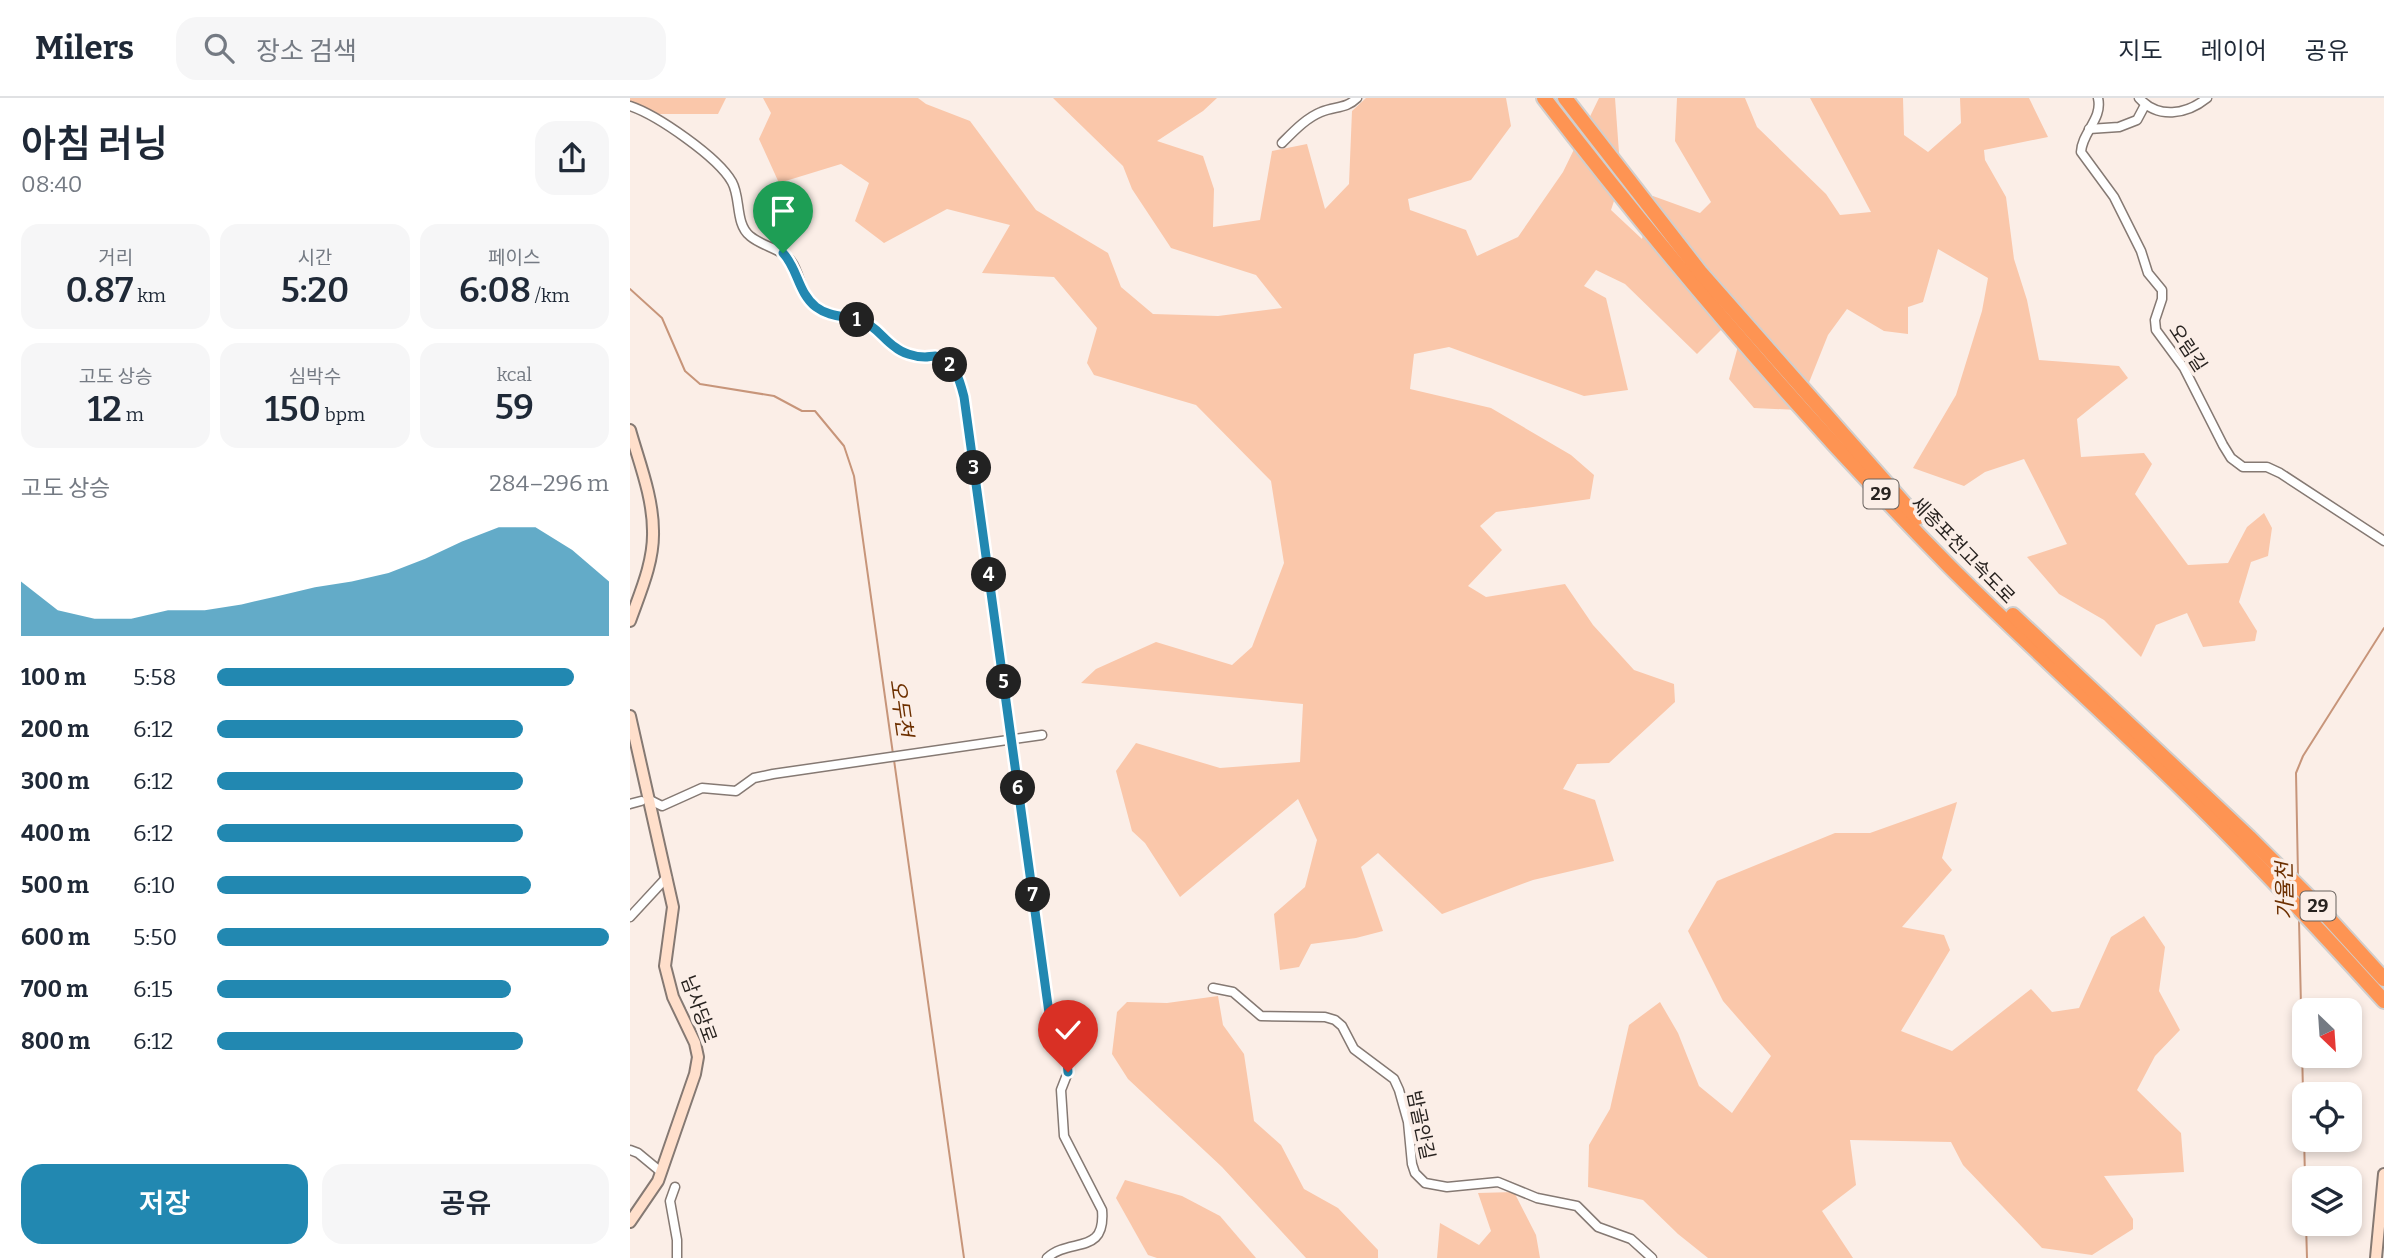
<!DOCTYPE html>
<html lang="ko">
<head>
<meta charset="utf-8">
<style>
	:root { --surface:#fff; --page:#f6f6f7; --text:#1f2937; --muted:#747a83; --line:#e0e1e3; --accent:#2288b1 }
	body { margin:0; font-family:Bitter,"Noto Sans KR",serif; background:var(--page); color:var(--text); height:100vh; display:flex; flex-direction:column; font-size:26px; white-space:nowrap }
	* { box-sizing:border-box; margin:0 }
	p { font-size:23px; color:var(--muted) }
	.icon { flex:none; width:38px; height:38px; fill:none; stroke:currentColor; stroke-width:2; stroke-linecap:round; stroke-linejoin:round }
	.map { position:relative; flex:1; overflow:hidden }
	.side { display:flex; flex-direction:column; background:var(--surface); width:630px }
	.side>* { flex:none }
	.needle { width:46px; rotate:155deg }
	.fabs { position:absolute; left:1662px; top:900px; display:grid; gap:14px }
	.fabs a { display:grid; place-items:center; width:70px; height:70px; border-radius:14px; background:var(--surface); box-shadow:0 4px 10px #0003; font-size:35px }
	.pin { position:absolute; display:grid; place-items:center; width:60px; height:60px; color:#fff; margin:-72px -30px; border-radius:50% 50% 50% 0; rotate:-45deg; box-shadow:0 0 7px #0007 }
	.pin .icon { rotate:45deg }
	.km { position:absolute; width:35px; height:35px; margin:-18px; border-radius:50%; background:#222; color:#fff; font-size:19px; line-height:35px; text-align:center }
	.round { display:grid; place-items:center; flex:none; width:74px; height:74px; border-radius:21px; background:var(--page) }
	.summary { display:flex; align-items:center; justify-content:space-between; height:119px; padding:0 21px }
	h1 { font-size:38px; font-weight:600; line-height:52px }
	.metrics { display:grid; grid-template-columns:repeat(3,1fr); gap:10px; height:119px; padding:7px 21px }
	.metrics div { display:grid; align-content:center; border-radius:18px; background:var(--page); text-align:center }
	.metrics b { font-size:35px; font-weight:600 }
	.metrics small { font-size:19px; font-weight:400 }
	.metrics p { font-size:19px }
	.chart { height:196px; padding:14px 21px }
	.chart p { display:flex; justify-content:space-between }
	.chart svg { width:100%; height:126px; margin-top:7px; fill:var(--accent); opacity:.7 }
	.action { display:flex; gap:14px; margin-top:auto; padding:14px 21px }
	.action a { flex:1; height:80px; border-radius:21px; background:var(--accent); color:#fff; font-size:28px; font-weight:600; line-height:80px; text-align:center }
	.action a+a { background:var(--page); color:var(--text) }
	ul { padding:0 21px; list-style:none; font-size:23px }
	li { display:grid; grid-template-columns:112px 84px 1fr; align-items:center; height:52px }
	li i { height:18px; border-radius:9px; background:var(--accent) }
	header { display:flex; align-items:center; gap:42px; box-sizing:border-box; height:98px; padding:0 35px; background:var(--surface); border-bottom:2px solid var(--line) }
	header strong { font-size:33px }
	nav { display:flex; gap:38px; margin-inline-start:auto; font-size:24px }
	.search { width:490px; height:63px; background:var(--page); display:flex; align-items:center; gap:18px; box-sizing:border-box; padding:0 24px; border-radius:21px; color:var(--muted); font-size:26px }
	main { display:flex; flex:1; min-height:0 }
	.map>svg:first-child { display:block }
	.green { fill:#fac7aa }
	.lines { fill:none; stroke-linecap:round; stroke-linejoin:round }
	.stream { stroke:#c7957a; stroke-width:2 }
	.street-casing { stroke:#857973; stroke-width:11 }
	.secondary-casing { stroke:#857973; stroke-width:14 }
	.highway-casing { stroke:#d0cfce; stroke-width:18 }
	.street { stroke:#fff; stroke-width:8 }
	.secondary { stroke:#ffdfcb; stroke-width:10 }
	.highway { stroke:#fe9453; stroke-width:14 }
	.route-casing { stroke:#fff; stroke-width:14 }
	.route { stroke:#2288b1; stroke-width:9 }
	.labels { text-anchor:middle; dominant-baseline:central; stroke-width:7; stroke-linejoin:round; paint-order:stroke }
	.shield { fill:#fbeee7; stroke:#67605c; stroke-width:2 }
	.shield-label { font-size:18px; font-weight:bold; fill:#282320 }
	.street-label { font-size:19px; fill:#282320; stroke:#fbeee7 }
	.water-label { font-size:21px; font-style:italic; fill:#6d3001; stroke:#fbeee7 }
</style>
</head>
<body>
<header>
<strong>Milers</strong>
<div class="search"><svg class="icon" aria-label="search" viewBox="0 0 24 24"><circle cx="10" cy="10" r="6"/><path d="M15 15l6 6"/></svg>장소 검색</div>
<nav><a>지도</a><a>레이어</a><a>공유</a></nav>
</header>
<main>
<section class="side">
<div class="summary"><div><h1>아침 러닝</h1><p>08:40</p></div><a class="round"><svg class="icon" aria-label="share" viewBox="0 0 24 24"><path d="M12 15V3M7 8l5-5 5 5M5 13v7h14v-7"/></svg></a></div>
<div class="metrics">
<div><p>거리</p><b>0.87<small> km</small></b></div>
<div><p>시간</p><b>5:20</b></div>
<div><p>페이스</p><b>6:08<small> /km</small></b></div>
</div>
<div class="metrics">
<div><p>고도 상승</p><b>12<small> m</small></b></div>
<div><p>심박수</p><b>150<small> bpm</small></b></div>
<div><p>kcal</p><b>59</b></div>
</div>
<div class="chart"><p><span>고도 상승</span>284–296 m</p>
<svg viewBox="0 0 160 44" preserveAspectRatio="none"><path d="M0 44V25L10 35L20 38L30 38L40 35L50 35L60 33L70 30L80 27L90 25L100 22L110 17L120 11L130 6L140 6L150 14L160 25V44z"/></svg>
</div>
<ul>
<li><b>100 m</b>5:58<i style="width:91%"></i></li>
<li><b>200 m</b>6:12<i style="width:78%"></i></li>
<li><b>300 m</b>6:12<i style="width:78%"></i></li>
<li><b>400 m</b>6:12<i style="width:78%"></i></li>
<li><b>500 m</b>6:10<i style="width:80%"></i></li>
<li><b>600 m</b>5:50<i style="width:100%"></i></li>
<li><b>700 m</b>6:15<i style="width:75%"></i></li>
<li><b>800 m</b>6:12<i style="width:78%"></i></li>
</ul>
<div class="action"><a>저장</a><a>공유</a></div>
</section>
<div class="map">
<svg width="1754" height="1160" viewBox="0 0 1754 1160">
	<rect width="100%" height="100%" fill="#fbeee7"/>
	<g class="green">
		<path d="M0,0h96l-8,16h-59l-29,-10z"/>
		<path d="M133,0h155l8,6 44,17 66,89 72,43 13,34 32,27 65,2 64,-8 -26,-33 -85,-27 -39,-59 -9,-23 -70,-68h164l-14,13 -46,30 46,15 11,33 -1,38 47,-7 12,-69 35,-7 18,65 24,-25 3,-73 14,-13h140l5,28 -40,54 -63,19 2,11 56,20 11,26 41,-19 45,-65 36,-74h16l6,82 -10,30 31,29 11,-43 47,17 11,-11 -36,-61 2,-43h68l12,29 69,67 14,21 31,-3 -61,-114h93l1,37 24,17 33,-29 -1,-25h69l19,39 -64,13 1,10 21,37 8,62 13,41 12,60 80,6 9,12 -51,41 4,38 63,-4 8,11 -17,30 53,71 40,-2 19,-36 17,-14 8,15 -4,28 -17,6 -12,40 18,29 -2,10 -52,6 -16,-34 -31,12 -15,32 -37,-37 -45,-26 -32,-37 40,-13 -43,-85 -39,13 -21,14 -51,-18 43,-73 26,-84 6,-33 -50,-29 -15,53 -15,5v27l-24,-3 -37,-22 -19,26 -30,75 -44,-2 -25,-29 11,-40 -1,-27 -42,42 -72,-70 -29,-14 -12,16 22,12 22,92 -44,6 -135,-49 -35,7 -4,35 81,19 80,47 23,20 -4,24 -94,13 -16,14 22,24 -34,36 18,11 79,-13 28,41 41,45 40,14 1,18 -66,61 -32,1 -14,25 32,11 19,61 -81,19 -91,34 -64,-61 -17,14 22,64 -27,7 -45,6 -12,23 -19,3 -6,-56 31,-27 12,-47 -19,-41 -118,98 -35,-54 -13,-12 -16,-60 20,-28 84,25 80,-6 3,-58 -222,-21 15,-14 60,-27 76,23 20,-18 32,-84 -13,-82 -75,-76 -102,-30 -7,-12 10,-35 -43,-51 -72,-4 28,-48 -63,-16 -63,34 -29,-22 14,-38 -28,-19 -62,19 -20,-44 12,-26z"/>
		<path d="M1327,704l-15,56 10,12 -50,57 42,8 6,15 -49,81 51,20 79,-62 21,23 27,-4 32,-71 33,-21 21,31 -6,44 21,39 -25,26 -18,34 44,43 3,39 -80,4 29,43v10l-41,26 -50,-7 -79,-83 -12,-23 -101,-2 6,45 -34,26 31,47h-145l-30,-24 -35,-34 -55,-13 1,-42 21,-36 19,-84 31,-23 18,31 21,53 33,27 39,-57 -48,-55 -35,-70 29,-50 118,-48h35z"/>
		<path d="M588,898l5,29 21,29 10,67 27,24 23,44 34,19 40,42v8h-72l-84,-91 -94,-88 -16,-25 5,-42 10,-10 40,1z"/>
		<path d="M495,1082l57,16 38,20 36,42h-99l-9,-3 -32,-57z"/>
		<path d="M884,1094l22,43 4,23h-103l3,-35 39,22 12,-14 -13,-38z"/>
	</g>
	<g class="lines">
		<g class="stream">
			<path d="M0,191l32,29 23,53 15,13 74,12 28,15h13l29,35 10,30 39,278"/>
			<path d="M264,662l70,498"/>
			<path d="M1668,778l-2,-103 7,-17 81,-128"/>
			<path d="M1669,822l6,258"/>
			<path d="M1676,1125l1,35"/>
		</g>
		<defs>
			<g id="street">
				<path d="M1468,0c5,21 -16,34 -17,54l33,45 27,54 7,22 14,17v9l-7,21 1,10 28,38 39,77 8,13 12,9h24l13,6 104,68"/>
				<path d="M1509,0c19,21 47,17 68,0"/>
				<path d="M0,8c27,9 88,51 102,76 9,16 3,42 18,54 13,11 31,12 41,25 11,15 8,34 25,46 14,10 31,8 46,14 14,5 21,18 33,26 8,6 20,11 30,10 1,0 10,-1 11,-1 19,4 24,25 28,41l86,623 5,22 12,20 1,10 -7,18 3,46 38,74c4,46 -32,27 -55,48"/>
				<path d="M1459,31l30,-2 18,-7 8,-15"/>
				<path d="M652,45c11,-11 24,-25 39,-31 14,-6 25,-3 36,-14"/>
				<path d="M20,702l12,6 40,-18 34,3 18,-13 19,-4 269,-39"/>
				<path d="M0,706l11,-3"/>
				<path d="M0,819l37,-40"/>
				<path d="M583,890l20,4 28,24 64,1 10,3 7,6 12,23 40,30 5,11 9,32 4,42 3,9 10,10 22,4 51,-5 39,16 40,8 21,21 33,12 21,19"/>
				<path d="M0,1052l8,3 23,19"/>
				<path d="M45,1089l-5,14 7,39v18"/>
			</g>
			<g id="secondary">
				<path d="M0,332c9,32 23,67 23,101 1,31 -13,62 -23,90"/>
				<path d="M0,618l43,191 -8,59 8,31 22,46 3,14 -3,17 -37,107 -28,41"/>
				<path d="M1746,1160l8,-84"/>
			</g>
			<g id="highway">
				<path d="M914,0c126,164 261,321 406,469 76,76 156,148 233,223 70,68 136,139 201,211"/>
				<path d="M935,0l136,175 216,245"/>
				<path d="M1383,517l236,222 64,64 71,78"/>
			</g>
		</defs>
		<use href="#street" class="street-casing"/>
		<use href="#secondary" class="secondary-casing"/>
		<use href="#highway" class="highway-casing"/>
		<use href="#street" class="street"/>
		<use href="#secondary" class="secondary"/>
		<use href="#highway" class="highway"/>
	</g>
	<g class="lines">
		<defs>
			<path id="route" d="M153,155c15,16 15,40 33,54 13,10 30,9 46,14 14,5 21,18 33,26 7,6 20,10 30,10 3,0 7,-1 10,-1 20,4 25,25 29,41l86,623 5,22 12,20 1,10"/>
		</defs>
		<use href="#route" class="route-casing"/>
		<use href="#route" class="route"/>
	</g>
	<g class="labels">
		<g class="shield">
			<rect x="1233.5" y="381.5" width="35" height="29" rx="5"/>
			<rect x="1670.5" y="793.5" width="35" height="29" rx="5"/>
		</g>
		<g class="shield-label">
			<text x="1251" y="396">29</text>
			<text x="1688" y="808">29</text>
		</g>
		<g class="street-label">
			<text transform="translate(1558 250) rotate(57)">오림길</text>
			<text transform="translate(1333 452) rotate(46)">세종포천고속도로</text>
			<text transform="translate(69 911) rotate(70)">남사당로</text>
			<text transform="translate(791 1027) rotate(78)">밤골안길</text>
		</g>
		<g class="water-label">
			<text transform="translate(271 610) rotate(82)">오두천</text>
			<text transform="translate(1655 793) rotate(-91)">가율천</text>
		</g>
	</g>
</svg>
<div class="fabs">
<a><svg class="needle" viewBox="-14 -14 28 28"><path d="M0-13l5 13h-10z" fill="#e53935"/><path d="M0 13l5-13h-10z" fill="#747a83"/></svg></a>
<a><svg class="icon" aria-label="locate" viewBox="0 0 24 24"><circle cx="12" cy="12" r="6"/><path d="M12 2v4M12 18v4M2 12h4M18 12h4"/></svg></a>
<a><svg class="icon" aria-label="layers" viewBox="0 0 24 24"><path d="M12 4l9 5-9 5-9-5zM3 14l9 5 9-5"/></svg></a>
</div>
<div class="pin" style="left:153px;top:155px;background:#1e9e55"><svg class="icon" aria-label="arrive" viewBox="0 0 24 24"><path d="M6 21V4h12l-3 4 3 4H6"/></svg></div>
<div class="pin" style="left:438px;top:974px;background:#d93025"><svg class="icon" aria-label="check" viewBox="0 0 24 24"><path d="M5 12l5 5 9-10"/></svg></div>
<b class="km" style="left:227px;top:222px">1</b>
<b class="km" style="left:320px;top:267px">2</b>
<b class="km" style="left:344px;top:370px">3</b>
<b class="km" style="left:359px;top:477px">4</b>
<b class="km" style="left:374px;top:584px">5</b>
<b class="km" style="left:388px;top:690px">6</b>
<b class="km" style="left:403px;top:797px">7</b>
</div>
</main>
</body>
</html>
